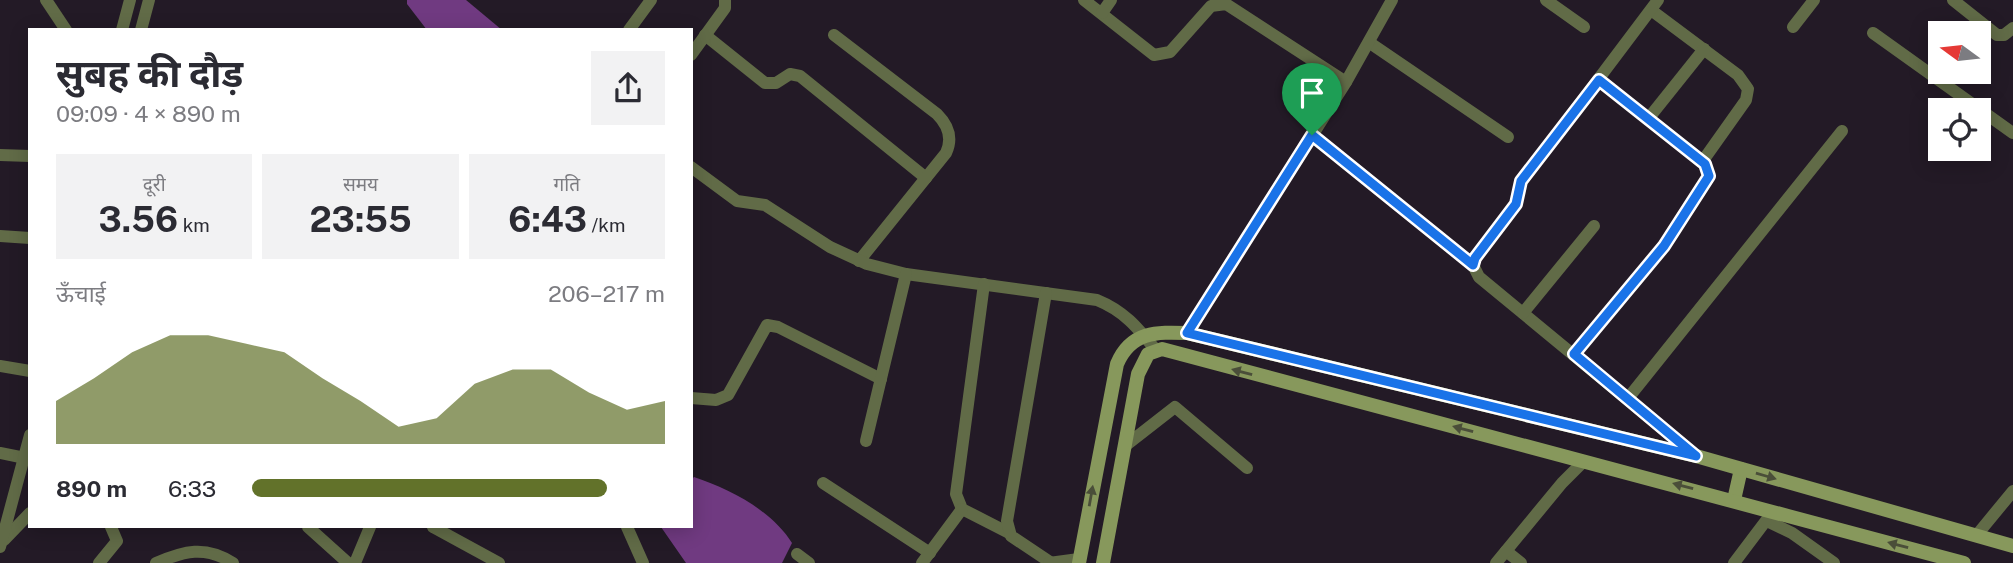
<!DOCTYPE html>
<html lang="hi">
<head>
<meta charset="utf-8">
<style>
	:root { --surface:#fff; --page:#f2f2f3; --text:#2b2b33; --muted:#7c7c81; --accent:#62722a }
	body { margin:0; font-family:"Public Sans","Noto Sans Devanagari",sans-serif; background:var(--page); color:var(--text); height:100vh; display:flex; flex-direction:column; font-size:26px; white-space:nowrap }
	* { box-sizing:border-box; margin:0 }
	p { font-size:23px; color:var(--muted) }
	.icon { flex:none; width:38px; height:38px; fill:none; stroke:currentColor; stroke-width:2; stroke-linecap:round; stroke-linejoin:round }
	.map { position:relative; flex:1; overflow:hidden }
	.sheet { position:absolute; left:28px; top:28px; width:665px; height:500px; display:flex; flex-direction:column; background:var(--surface); border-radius:0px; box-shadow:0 4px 18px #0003 }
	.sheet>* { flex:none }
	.needle { width:46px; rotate:285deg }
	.fabs { position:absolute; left:1928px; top:21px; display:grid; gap:14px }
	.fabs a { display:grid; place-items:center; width:63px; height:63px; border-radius:0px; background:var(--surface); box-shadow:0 4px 18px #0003; font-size:35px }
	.pin { position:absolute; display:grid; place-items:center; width:60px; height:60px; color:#fff; margin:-72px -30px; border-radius:50% 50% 50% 0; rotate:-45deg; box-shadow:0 0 7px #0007 }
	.pin .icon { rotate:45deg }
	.round { display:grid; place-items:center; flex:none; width:74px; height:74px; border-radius:0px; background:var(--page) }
	.overview { display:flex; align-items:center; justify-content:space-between; height:119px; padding:0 28px }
	h1 { font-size:38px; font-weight:700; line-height:52px }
	.stats { display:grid; grid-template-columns:repeat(3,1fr); gap:10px; height:119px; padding:7px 28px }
	.stats div { display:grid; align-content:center; border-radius:0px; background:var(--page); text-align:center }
	.stats b { font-size:35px; font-weight:700 }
	.stats small { font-size:19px; font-weight:400 }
	.stats p { font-size:19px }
	.chart { height:196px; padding:14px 28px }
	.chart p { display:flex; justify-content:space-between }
	.chart svg { width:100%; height:126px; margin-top:7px; fill:var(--accent); opacity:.7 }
	ul { padding:0 28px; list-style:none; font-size:23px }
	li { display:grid; grid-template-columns:112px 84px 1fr; align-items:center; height:52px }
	li i { height:18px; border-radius:9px; background:var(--accent) }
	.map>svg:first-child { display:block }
	.water { fill:#703a81 }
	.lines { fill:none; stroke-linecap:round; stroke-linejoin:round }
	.street { stroke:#616b47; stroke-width:12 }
	.secondary { stroke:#87985c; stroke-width:14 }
	.oneway { fill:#4a4e39 }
	.route-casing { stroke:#fff; stroke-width:14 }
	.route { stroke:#1a73e8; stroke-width:9 }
</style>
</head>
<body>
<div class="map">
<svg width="2013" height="563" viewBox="0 0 2013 563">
	<rect width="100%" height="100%" fill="#231a26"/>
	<g class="water">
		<path d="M407,0h59l36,30h-75l-20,-26z"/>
		<path d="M694,477c36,12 77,33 98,66l-10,20h-96l-25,-36h30v-47z"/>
	</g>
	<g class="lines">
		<g class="street">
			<path d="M46,0l20,30"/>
			<path d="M1084,0l70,55 16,-3 41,-46 15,-2 120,78"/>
			<path d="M1546,0l38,27"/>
			<path d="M1953,0l44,35h7l9,-7"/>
			<path d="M1651,10l87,65 10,14 -2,11 -44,62"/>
			<path d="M1102,13l9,-13"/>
			<path d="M1793,27l21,-27"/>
			<path d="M122,30l8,-30"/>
			<path d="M141,30l8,-30"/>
			<path d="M629,30l22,-30"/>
			<path d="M1873,33l140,100"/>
			<path d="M705,35l60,48h11l14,-9 10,2 126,102"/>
			<path d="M834,35l103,79c11,11 16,24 9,39l-87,108"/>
			<path d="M1370,43l138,94"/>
			<path d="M691,55l34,-47v-8"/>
			<path d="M1648,119l56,-70"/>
			<path d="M1313,136l160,129 6,12 217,179"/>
			<path d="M0,155l30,1"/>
			<path d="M691,167l46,34 28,4 65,42 37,17 39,10 191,26c27,11 40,27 58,49"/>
			<path d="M0,236l30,2"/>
			<path d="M1473,265l2,-7 41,-54 5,-22 137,-182"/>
			<path d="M984,284l-28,210 6,15 47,24"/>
			<path d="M1046,293l-39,228 4,15 39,26"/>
			<path d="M1523,313l71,-87"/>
			<path d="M1187,333l159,-251 46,-82"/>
			<path d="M1574,354l90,-108 45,-70 -4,-12 -106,-84"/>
			<path d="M0,366l30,5"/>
			<path d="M1629,397l213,-266"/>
			<path d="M691,398l25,2 12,-5 39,-70 11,2 103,52"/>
			<path d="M866,441l40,-167"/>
			<path d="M1125,446l50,-39 72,61"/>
			<path d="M0,453l25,5"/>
			<path d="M823,483l107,70"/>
			<path d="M1767,521l25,12 42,30"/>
			<path d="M308,527l40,36"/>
			<path d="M433,527l66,36"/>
			<path d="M627,527l16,36"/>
			<path d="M1976,536l37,-45"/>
			<path d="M4,540l26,-27"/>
			<path d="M0,547l30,-112"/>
			<path d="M1506,551l15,12"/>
			<path d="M797,554l12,9"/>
			<path d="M99,563l18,-22 -6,-14"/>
			<path d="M156,563c28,-12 49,-18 77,0"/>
			<path d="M355,563l15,-36"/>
			<path d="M922,563l40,-54"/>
			<path d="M1049,563l30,-4"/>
			<path d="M1496,563l66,-80 22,-22"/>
			<path d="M1734,563l37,-49"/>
		</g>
		<g class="secondary">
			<path d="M1734,500l7,-31"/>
			<path d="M1079,563l38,-199c14,-33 40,-32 70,-31l509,123 317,90"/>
			<path d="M1103,563l35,-189 10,-20 14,-5 802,214"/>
		</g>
	</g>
	<defs><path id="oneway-solid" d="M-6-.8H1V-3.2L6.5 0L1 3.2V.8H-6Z" transform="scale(1.75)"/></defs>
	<g class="oneway">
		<use href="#oneway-solid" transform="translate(1242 372) rotate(-165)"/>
		<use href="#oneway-solid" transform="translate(1463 429) rotate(-165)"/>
		<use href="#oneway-solid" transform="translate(1766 476) rotate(16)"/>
		<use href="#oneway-solid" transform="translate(1683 486) rotate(-165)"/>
		<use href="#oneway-solid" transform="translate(1091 496) rotate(-80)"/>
		<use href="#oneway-solid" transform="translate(1898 545) rotate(-165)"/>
	</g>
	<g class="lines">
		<defs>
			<path id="route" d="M1599,80l106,84 4,12 -45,70 -90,108 122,102 -509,-123 125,-198 161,130 2,-7 41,-54 5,-23z"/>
		</defs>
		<use href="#route" class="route-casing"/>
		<use href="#route" class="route"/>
	</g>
</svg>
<div class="fabs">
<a><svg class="needle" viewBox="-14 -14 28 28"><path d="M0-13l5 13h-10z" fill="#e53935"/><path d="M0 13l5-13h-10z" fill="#7c7c81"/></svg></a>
<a><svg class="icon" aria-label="locate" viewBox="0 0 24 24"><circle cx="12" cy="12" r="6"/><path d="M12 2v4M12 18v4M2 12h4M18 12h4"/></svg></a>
</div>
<div class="pin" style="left:1312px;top:135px;background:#1e9e55"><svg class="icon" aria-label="arrive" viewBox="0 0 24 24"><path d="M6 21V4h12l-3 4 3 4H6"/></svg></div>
<section class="sheet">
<div class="overview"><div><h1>सुबह की दौड़</h1><p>09:09 · 4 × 890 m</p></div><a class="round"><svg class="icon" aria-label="share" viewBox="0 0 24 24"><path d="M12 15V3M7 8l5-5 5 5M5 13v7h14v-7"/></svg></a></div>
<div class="stats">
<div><p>दूरी</p><b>3.56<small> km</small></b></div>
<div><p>समय</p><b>23:55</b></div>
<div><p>गति</p><b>6:43<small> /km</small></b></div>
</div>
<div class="chart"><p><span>ऊँचाई</span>206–217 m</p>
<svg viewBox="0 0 160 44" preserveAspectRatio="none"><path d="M0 44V29L10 21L20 12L30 6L40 6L50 9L60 12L70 21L80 29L90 38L100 35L110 23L120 18L130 18L140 26L150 32L160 29V44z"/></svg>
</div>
<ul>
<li><b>890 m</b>6:33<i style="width:86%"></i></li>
</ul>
</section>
</div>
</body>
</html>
